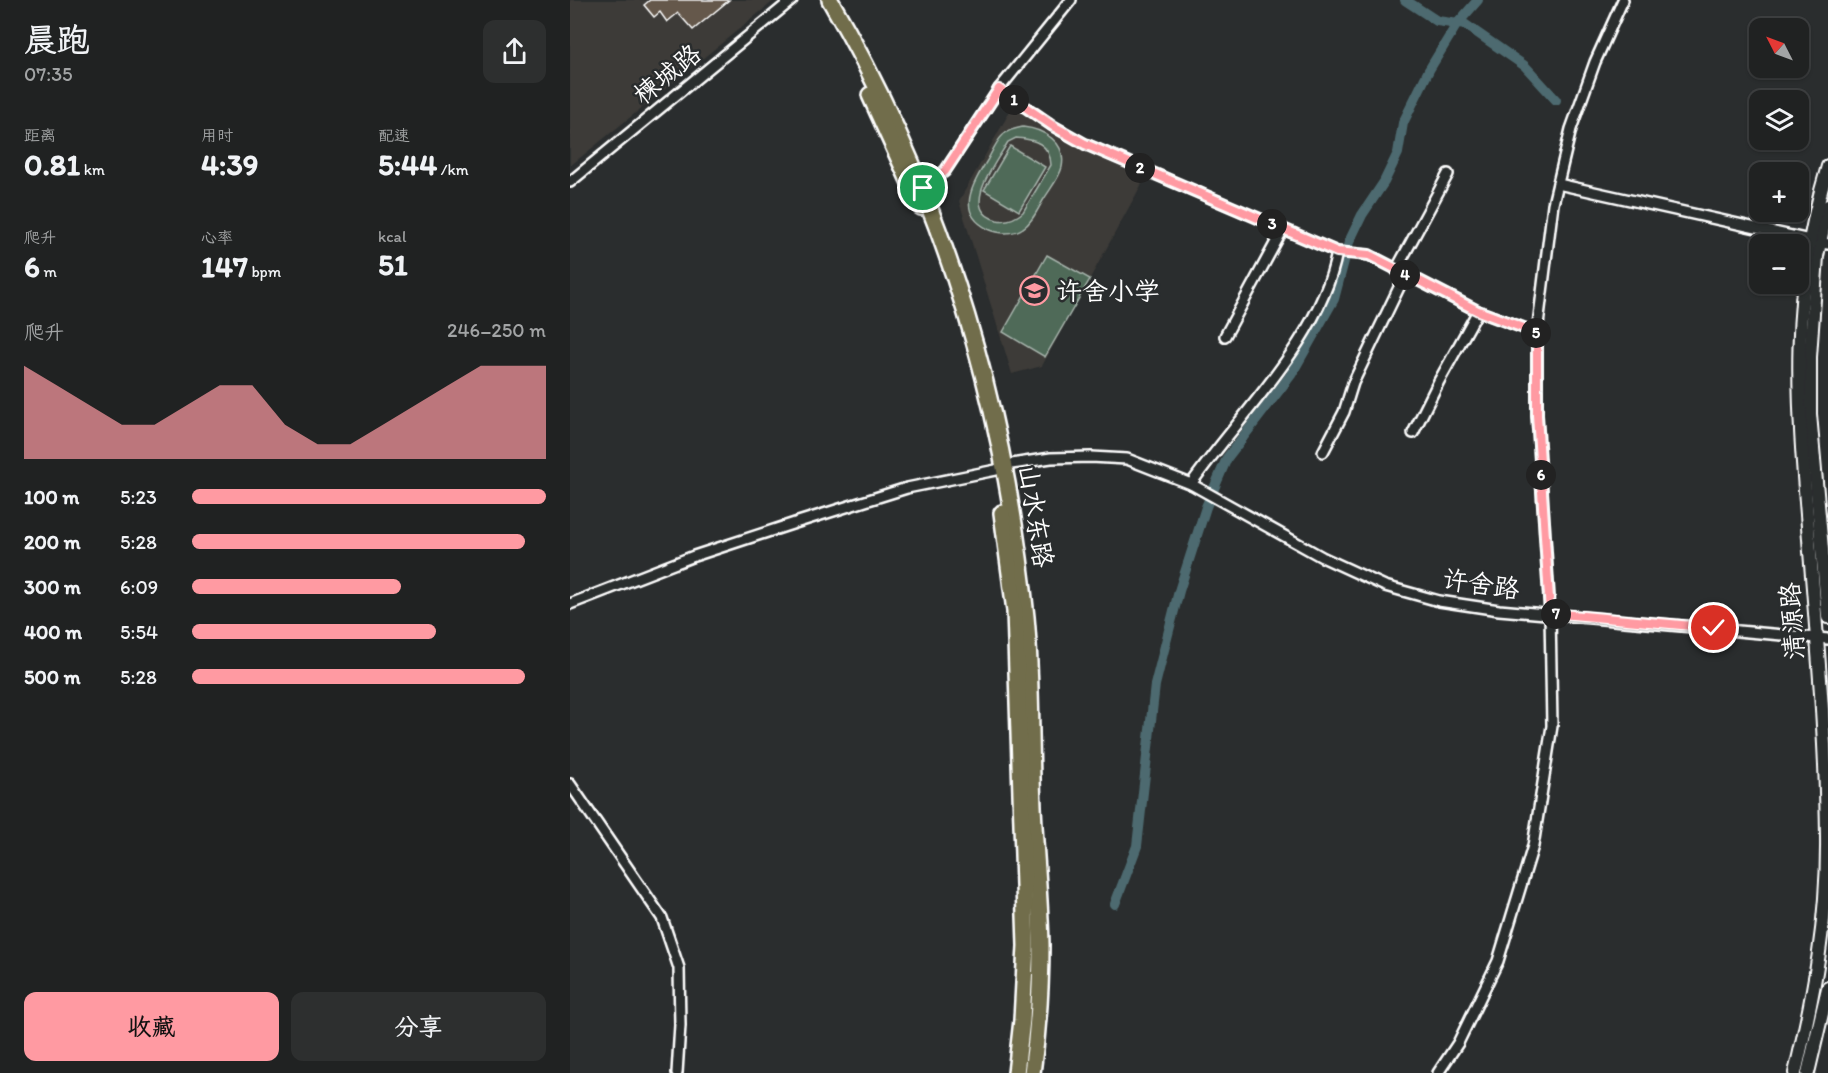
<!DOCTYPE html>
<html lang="zh">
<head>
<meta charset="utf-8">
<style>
	:root { --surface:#202222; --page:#2d2f2f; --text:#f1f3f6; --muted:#a2a4a5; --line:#3d3f40; --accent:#ff9aa2 }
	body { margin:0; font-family:Itim,"LXGW WenKai TC",sans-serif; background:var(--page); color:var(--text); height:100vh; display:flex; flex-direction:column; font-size:22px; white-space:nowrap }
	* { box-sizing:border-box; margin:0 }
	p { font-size:20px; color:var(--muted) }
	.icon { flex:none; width:33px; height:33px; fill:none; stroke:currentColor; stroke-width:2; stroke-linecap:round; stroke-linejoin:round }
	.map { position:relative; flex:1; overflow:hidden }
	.panel { display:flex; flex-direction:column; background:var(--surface); width:570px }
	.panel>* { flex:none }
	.needle { width:39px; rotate:312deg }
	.fabs { position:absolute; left:1179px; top:18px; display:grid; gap:12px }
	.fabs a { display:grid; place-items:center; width:60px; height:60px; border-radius:12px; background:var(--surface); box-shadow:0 2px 4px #0004,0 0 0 2px var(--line); font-size:30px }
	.pin { position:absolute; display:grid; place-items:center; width:51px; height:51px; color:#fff; margin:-26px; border:3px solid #fff; border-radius:50%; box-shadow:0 2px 6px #0007 }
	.km { position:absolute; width:30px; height:30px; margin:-15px; border-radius:50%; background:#222; color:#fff; font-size:16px; line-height:30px; text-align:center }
	.round { display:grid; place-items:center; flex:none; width:63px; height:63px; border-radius:12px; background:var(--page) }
	.overview { display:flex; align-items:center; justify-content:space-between; height:102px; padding:0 24px }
	h1 { font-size:33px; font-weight:800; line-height:45px }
	.metrics { display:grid; grid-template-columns:repeat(3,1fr); gap:9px; height:102px; padding:6px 24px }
	.metrics div { display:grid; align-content:center }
	.metrics b { font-size:30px; font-weight:800 }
	.metrics small { font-size:16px; font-weight:400 }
	.metrics p { font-size:16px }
	.chart { height:168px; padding:12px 24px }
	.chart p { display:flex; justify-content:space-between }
	.chart svg { width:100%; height:108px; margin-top:6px; fill:var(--accent); opacity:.7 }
	.primary-button { display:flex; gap:12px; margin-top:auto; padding:12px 24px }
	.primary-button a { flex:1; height:69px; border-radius:12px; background:var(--accent); color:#111; font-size:24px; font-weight:800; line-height:69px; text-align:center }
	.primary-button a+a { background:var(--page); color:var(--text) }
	ul { padding:0 24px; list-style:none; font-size:20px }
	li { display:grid; grid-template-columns:96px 72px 1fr; align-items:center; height:45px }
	li i { height:15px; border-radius:8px; background:var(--accent) }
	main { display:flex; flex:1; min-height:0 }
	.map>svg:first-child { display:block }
	.built { fill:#3c3a37 }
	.green { fill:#4f6a59; stroke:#a7b4ac; stroke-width:1.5; fill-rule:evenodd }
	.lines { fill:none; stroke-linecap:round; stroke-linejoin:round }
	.canal { stroke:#4d6b70; stroke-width:10 }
	.building { fill:#65594c; stroke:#fff; stroke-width:1.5 }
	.minor-casing { stroke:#fff; stroke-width:14 }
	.tertiary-casing { stroke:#fff; stroke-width:16 }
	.trunk-casing { stroke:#fff; stroke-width:20 }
	.minor { stroke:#2a2d2e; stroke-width:9 }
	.tertiary { stroke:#2a2d2e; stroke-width:12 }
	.trunk { stroke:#716d4b; stroke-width:15 }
	.route-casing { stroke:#fff; stroke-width:12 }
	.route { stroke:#ff9aa2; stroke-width:8 }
	.labels { text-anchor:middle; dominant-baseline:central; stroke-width:5; stroke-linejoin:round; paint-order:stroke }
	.street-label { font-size:26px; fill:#fff; stroke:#2a2d2e }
	.poi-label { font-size:26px; fill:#fff; stroke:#2a2d2e; text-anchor:start }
</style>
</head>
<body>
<main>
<section class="panel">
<div class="overview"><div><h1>晨跑</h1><p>07:35</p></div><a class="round"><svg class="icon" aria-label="share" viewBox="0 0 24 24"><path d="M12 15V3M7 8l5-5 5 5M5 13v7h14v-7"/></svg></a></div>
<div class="metrics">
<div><p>距离</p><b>0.81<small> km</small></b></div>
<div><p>用时</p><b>4:39</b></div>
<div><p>配速</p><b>5:44<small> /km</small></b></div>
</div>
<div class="metrics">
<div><p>爬升</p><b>6<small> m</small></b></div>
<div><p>心率</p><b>147<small> bpm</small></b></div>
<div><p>kcal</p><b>51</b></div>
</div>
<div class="chart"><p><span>爬升</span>246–250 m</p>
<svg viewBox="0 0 160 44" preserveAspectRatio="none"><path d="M0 44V6L10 14L20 22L30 30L40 30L50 22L60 14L70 14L80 30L90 38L100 38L110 30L120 22L130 14L140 6L150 6L160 6V44z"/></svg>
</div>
<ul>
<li><b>100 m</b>5:23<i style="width:100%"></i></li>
<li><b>200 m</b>5:28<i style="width:94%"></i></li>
<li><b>300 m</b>6:09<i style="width:59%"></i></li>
<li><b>400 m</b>5:54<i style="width:69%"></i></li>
<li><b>500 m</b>5:28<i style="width:94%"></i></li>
</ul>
<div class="primary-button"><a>收藏</a><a>分享</a></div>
</section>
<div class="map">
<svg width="1258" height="1073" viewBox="0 0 1258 1073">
	<rect width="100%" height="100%" fill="#2a2d2e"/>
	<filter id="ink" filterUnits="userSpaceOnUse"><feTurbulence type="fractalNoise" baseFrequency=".0167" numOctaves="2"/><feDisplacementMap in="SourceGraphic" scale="12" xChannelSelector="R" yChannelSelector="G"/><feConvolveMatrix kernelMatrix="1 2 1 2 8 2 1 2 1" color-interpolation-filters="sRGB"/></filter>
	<g filter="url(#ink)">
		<g class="built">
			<path d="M0,0h205l-205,166z"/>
			<path d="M442,108l132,72 -102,186 -30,8 -53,-173z"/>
		</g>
		<g class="green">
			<path d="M453,127c20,2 44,15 39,40 -2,10 -12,22 -18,32 -6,9 -11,23 -21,29 -10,7 -24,6 -35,1 -34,-17 -14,-47 0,-70 4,-7 8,-17 14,-23 5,-6 13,-7 21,-9zM446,138c19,1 34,6 35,27l-28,47c-8,7 -16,10 -26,8 -39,-10 0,-59 11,-78z"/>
			<path d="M440,146l35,21 -26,44 -35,-21z"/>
			<path d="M477,255l43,24 -45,78 -42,-25z"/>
		</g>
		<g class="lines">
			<g class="canal">
				<path d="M835,0l32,21 29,4 59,41 31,34"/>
				<path d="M545,904l22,-58 18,-161 24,-94 27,-84 21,-49 64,-83 43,-76 15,-57 13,-27 22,-33 14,-29 5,-30 26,-53 28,-46 21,-24"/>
			</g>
		</g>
		<path class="building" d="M80,0h79l-36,30 -15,-17 -11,9 -7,-10 -6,5 -10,-12z"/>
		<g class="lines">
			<defs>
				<g id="minor">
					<path d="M429,89l54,37 32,18 252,108 32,3 109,56 59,22"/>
					<path d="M0,182l222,-182"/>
					<path d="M988,184l270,60"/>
					<path d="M347,189l6,-2 22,-16 54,-82 72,-89"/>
					<path d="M826,270l52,-96"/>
					<path d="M655,336l58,-107"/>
					<path d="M843,433l26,-52 39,-70"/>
					<path d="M753,452l21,-40 9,-29 52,-108"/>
					<path d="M621,484c49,-70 130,-145 146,-232"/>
					<path d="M0,604l124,-48 101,-33 112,-35 89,-18 9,-5 46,-7 40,-1 36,2 64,25 131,73 63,29 54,15 60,9 329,29"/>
					<path d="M0,784l92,134 17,50 1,57 -3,48"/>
					<path d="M868,1073l20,-30 40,-82 35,-115 19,-120 -2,-113 -13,-198v-82l16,-129 18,-75 24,-67 28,-62"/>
				</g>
				<g id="tertiary">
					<path d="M1258,206l-11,50 -7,101v57l18,203"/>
					<path d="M1225,1073c19,-79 33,-154 32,-236 -1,-99 -10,-199 -18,-298 -11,-133 -21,-242 19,-373"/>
					<path d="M1238,1073l20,-85"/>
				</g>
				<g id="trunk">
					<path d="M260,0c110,190 174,399 196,617 6,62 4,126 7,189 2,47 7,93 8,139 0,42 -3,86 -9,128"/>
					<path d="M300,95l51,112"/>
					<path d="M432,513l13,98 11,335 -4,74 -6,53"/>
				</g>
			</defs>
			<use href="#minor" class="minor-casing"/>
			<use href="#tertiary" class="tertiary-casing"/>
			<use href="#trunk" class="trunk-casing"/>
			<use href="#minor" class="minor"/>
			<use href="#tertiary" class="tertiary"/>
			<use href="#trunk" class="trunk"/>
		</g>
	</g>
	<g class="lines" filter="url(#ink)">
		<defs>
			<path id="route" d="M353,188l22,-17 54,-82 54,37 32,18 252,108 32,3 109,56 59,22v82l13,198 164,15"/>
		</defs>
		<use href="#route" class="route-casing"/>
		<use href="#route" class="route"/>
	</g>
	<defs>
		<symbol id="school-ring" viewBox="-11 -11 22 22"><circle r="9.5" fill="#2a2d2e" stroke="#ff9aa2" stroke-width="1.5"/><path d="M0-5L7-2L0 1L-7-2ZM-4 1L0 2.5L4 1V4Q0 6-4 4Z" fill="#ff9aa2"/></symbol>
	</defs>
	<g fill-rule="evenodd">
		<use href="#school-ring" x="448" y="274" width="33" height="33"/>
	</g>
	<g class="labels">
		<g class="street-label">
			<text transform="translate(97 74) rotate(-39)">楝城路</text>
			<text transform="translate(466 516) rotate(81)">山水东路</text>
			<text transform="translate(911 584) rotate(8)">许舍路</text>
			<text transform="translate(1222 621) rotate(-94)">清源路</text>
		</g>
		<g class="poi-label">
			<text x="486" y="291">许舍小学</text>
		</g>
	</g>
</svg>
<div class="fabs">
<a><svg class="needle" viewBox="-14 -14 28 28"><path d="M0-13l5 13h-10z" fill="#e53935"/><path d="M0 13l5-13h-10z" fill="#a2a4a5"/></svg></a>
<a><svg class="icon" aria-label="layers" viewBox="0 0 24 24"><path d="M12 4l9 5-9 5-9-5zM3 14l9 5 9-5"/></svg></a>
<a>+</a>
<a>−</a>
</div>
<div class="pin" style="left:353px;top:188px;background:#1e9e55"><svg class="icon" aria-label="arrive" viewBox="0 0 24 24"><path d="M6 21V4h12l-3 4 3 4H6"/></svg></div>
<div class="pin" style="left:1144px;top:628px;background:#d93025"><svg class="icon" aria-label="check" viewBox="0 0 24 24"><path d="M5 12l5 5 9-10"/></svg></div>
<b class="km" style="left:444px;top:100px">1</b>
<b class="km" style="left:570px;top:168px">2</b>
<b class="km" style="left:702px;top:224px">3</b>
<b class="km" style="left:835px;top:275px">4</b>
<b class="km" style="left:966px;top:333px">5</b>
<b class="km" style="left:971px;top:475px">6</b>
<b class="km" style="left:986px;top:614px">7</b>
</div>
</main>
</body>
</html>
